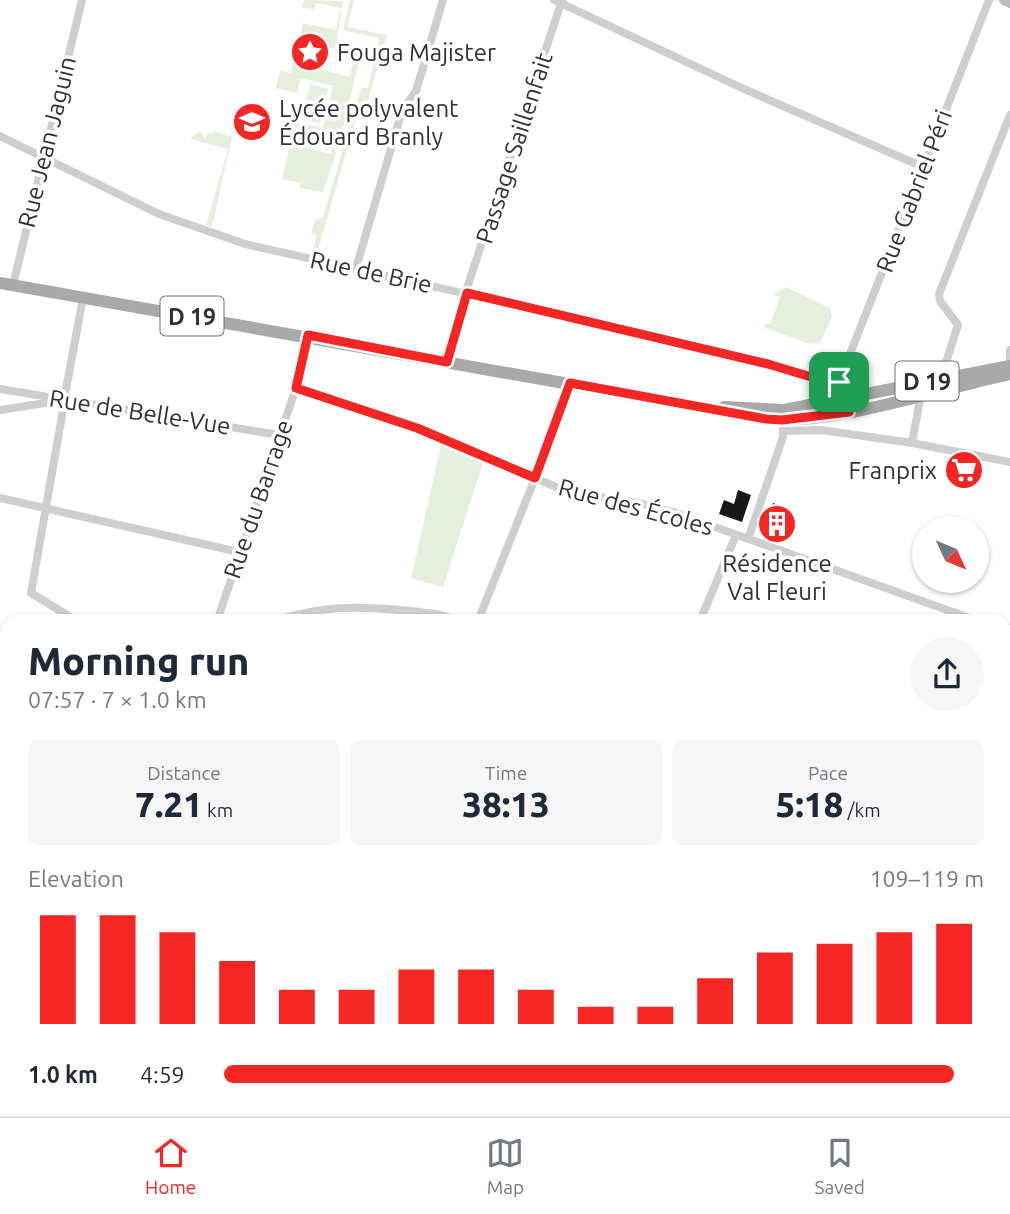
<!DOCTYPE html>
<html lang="en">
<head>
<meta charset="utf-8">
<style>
	:root { --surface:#fff; --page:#f6f6f7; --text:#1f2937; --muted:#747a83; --line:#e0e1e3; --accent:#f62625 }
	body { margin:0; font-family:Ubuntu,sans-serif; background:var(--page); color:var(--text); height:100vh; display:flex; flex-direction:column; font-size:26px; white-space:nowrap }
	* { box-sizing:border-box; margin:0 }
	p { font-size:23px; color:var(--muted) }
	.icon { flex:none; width:38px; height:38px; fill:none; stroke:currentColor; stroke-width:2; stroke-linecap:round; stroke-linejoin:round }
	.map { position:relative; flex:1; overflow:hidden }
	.details { position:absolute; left:0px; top:614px; width:1012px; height:502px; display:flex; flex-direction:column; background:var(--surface); border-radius:21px 21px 0 0; box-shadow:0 2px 5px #0004 }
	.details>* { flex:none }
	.needle { width:46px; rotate:134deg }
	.tools { position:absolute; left:912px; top:516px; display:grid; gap:14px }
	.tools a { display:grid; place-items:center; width:77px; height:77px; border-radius:50%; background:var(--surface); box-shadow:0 2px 5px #0004; font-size:35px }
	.pin { position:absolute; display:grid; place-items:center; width:60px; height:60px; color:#fff; margin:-30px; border-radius:14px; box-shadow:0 4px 10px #0006 }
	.round { display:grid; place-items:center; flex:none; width:74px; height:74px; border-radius:37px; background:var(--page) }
	.headline { display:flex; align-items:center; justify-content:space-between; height:119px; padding:0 28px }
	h1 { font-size:38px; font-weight:800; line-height:52px }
	.figures { display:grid; grid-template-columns:repeat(3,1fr); gap:10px; height:119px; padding:7px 28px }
	.figures div { display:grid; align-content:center; border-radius:10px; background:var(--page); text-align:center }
	.figures b { font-size:35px; font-weight:800 }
	.figures small { font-size:19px; font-weight:400 }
	.figures p { font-size:19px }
	.chart { height:196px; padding:14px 28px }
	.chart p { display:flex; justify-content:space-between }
	.chart svg { width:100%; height:126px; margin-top:7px; stroke:var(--accent); stroke-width:6 }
	ul { padding:0 28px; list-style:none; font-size:23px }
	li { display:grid; grid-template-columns:112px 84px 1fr; align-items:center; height:52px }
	li i { height:18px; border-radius:9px; background:var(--accent) }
	.tabs { display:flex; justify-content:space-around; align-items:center; height:98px; border-top:2px solid var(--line); background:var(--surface); font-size:19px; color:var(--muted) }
	.tabs a { display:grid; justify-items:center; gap:4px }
	.tabs .current { color:var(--accent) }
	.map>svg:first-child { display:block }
	.green { fill:#e6efde }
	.water { fill:#c9def0 }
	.building { fill:#181818 }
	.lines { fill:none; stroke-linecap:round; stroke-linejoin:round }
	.street { stroke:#cecece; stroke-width:8 }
	.secondary { stroke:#bbb; stroke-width:10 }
	.primary { stroke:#a9a9a9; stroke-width:12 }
	.route-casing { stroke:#fff; stroke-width:14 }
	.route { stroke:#f62625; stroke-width:9 }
	.labels { text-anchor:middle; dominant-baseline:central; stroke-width:7; stroke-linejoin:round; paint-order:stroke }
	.shield { fill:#fff; stroke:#6f6f6f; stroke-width:2 }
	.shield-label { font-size:23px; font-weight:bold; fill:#313131 }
	.poi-label { font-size:24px; fill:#313131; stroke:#fff; text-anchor:start }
	.street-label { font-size:24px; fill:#313131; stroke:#fff }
</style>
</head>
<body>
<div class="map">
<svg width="1010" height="1116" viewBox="0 0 1010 1116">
	<rect width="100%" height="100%" fill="#fff"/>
	<g class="green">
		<path d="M304,0l39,1 -8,48 -7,-1 -5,22 27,7 5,-23 -15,-6 16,4 4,4 -16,70 -10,9 -50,-10 2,-12 6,2 -1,6 32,7 10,-42 -32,-8 -4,15 -21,-5 4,-17 11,2 12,-50 33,7 5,-22 -25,-5 -2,7 -12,-3z"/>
		<path d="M350,0h4l-7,27 40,8 -22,75 -6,-2 -41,142 -4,-1 2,-14 -5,-2 4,-13 8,-3 38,-129h7l11,-50 -36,-8z"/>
		<path d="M310,84l18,5 -8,34 -18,-4z"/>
		<path d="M283,129l28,7v13l20,5 2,-9 -9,-5 10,6 2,8 -13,38 -24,-4 1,-5 -18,-4 10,-43 -10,-3z"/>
		<path d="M200,131l5,8 2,-6 6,1 1,-3 18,6 -20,90 -6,-2 22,-76 -38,-10z"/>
		<path d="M786,287l44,21 2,9 -12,26 -10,1 -45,-16 -1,-5 6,1 10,-27 -6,-2z"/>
		<path d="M441,445l42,18 -40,124 -32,-9z"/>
	</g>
	<g class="water">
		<path d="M0,801l7,3v113l-7,2z"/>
		<path d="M761,1110h118l11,6h-120z"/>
	</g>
	<g class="building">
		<path d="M738,490l13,5 -9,27 -23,-8 5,-14 10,4z"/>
		<path d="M773,503l11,4 -3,9 8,3 -5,16 -20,-6z"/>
	</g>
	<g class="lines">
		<g class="street">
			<path d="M554,0l190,89 179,78"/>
			<path d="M0,136l159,78 86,30 386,87 200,52 8,-1"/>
			<path d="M356,268l46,-157 14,-20 27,-91"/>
			<path d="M13,285l69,-285"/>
			<path d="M1010,350v11"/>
			<path d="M447,361l16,-61 99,-300"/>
			<path d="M946,377l-1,-12 13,-40 -18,-24 -1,-7 71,-179"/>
			<path d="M839,382l150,-382"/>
			<path d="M839,382l10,30"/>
			<path d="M296,388l121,40 151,64 75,12 30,8 305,109"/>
			<path d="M0,389l279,46"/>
			<path d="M0,410l64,-10 19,-102"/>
			<path d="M63,410l-32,183 46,28"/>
			<path d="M783,431l38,-1 91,13 9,-49"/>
			<path d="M912,443l98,19"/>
			<path d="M0,498l239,54"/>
			<path d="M748,539l35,-102v-8"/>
			<path d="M217,621l79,-233 12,-53"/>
			<path d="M273,621c49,-15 77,-15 128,-11 20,2 39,3 58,11"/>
			<path d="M478,621l89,-223 3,-15"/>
			<path d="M700,621l36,-86"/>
			<path d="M949,621l5,-9"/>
			<path d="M1004,632l6,2"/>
			<path d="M1004,802l6,-9"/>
			<path d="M1004,1061l6,5"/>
			<path d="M218,1110l27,6"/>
			<path d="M967,1110l8,6"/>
			<path d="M132,1116l22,-6"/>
			<path d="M181,1116l1,-6"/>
			<path d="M350,1116l2,-6"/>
			<path d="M450,1116l2,-6"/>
			<path d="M548,1116l2,-6"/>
			<path d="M647,1116l2,-6"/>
		</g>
		<g class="secondary">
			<path d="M1004,0l6,3"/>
			<path d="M0,947l7,-2"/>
			<path d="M736,1110l8,6"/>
		</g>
		<g class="primary">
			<path d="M0,283l766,136c72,6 171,-30 244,-45"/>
			<path d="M724,407l60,3 226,-44"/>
		</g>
	</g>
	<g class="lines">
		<defs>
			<path id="route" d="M467,293l301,71 63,19 8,-1 10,30 -67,8 -16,-1 -196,-36 -35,95 -118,-50 -121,-40 12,-53 139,27z"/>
		</defs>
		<use href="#route" class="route-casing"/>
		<use href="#route" class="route"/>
	</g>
	<defs>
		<symbol id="sight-disc" viewBox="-11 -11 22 22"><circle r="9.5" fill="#f62625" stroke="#fff"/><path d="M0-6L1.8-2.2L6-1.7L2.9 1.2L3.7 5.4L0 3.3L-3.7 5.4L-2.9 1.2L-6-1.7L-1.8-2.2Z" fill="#fff"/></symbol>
		<symbol id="school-disc" viewBox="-11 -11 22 22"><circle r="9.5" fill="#f62625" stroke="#fff"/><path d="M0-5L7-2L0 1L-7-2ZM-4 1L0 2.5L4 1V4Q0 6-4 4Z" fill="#fff"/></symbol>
		<symbol id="supermarket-disc" viewBox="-11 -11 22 22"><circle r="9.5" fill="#f62625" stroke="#fff"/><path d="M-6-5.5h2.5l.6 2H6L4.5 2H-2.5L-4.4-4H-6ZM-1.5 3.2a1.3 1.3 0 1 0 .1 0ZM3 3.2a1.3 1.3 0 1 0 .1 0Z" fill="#fff"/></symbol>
		<symbol id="building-disc" viewBox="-11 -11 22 22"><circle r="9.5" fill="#f62625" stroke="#fff"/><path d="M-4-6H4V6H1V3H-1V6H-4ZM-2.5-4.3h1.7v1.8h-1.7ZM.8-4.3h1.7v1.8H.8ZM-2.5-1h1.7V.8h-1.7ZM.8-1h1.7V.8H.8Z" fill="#fff"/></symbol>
	</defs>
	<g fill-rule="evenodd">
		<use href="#sight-disc" x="288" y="30" width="44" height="44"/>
		<use href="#school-disc" x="230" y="100" width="44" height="44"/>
		<use href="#supermarket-disc" x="942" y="448" width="44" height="44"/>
		<use href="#building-disc" x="755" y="502" width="44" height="44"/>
	</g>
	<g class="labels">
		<g class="shield">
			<rect x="160.5" y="296.5" width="63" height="39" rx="5"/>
			<rect x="895.5" y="361.5" width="63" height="39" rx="5"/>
		</g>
		<g class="shield-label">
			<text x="192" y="316">D 19</text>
			<text x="927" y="381">D 19</text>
		</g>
		<g class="poi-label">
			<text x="337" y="52">Fouga Majister</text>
			<text x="279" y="108">Lycée polyvalent<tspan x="279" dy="28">Édouard Branly</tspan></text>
			<text x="937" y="470" text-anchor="end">Franprix</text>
			<text x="777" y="563" text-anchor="middle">Résidence<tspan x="777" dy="28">Val Fleuri</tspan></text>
		</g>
		<g class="street-label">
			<text transform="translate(47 142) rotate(-76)">Rue Jean Jaguin</text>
			<text transform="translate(514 148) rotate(-72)">Passage Saillenfait</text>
			<text transform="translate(914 191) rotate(-69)">Rue Gabriel Péri</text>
			<text transform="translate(371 272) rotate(12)">Rue de Brie</text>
			<text transform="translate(140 412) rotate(9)">Rue de Belle-Vue</text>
			<text transform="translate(258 499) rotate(-71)">Rue du Barrage</text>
			<text transform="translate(636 507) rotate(15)">Rue des Écoles</text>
		</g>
	</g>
</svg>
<div class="tools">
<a><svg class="needle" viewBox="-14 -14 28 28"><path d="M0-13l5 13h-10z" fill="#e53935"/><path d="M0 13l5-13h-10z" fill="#747a83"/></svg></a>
</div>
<div class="pin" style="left:839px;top:382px;background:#1e9e55"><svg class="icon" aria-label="arrive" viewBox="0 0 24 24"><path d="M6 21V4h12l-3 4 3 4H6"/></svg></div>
<section class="details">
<div class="headline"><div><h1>Morning run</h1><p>07:57 · 7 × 1.0 km</p></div><a class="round"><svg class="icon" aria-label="share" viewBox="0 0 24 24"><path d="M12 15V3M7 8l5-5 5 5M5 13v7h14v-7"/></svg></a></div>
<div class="figures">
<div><p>Distance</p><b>7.21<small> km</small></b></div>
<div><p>Time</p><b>38:13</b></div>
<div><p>Pace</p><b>5:18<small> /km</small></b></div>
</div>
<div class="chart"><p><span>Elevation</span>109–119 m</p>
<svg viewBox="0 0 160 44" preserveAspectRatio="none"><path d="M5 44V6M15 44V6M25 44V12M35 44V22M45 44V32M55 44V32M65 44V25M75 44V25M85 44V32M95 44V38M105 44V38M115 44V28M125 44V19M135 44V16M145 44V12M155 44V9"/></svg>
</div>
<ul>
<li><b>1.0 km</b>4:59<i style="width:96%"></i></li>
</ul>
</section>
</div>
<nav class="tabs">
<a class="current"><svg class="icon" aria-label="home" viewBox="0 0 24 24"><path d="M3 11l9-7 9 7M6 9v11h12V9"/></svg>Home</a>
<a><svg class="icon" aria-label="map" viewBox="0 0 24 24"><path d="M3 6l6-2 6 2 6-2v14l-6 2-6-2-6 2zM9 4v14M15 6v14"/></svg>Map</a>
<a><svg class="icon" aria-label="saved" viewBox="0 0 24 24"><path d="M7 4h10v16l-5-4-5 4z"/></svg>Saved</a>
</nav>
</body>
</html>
